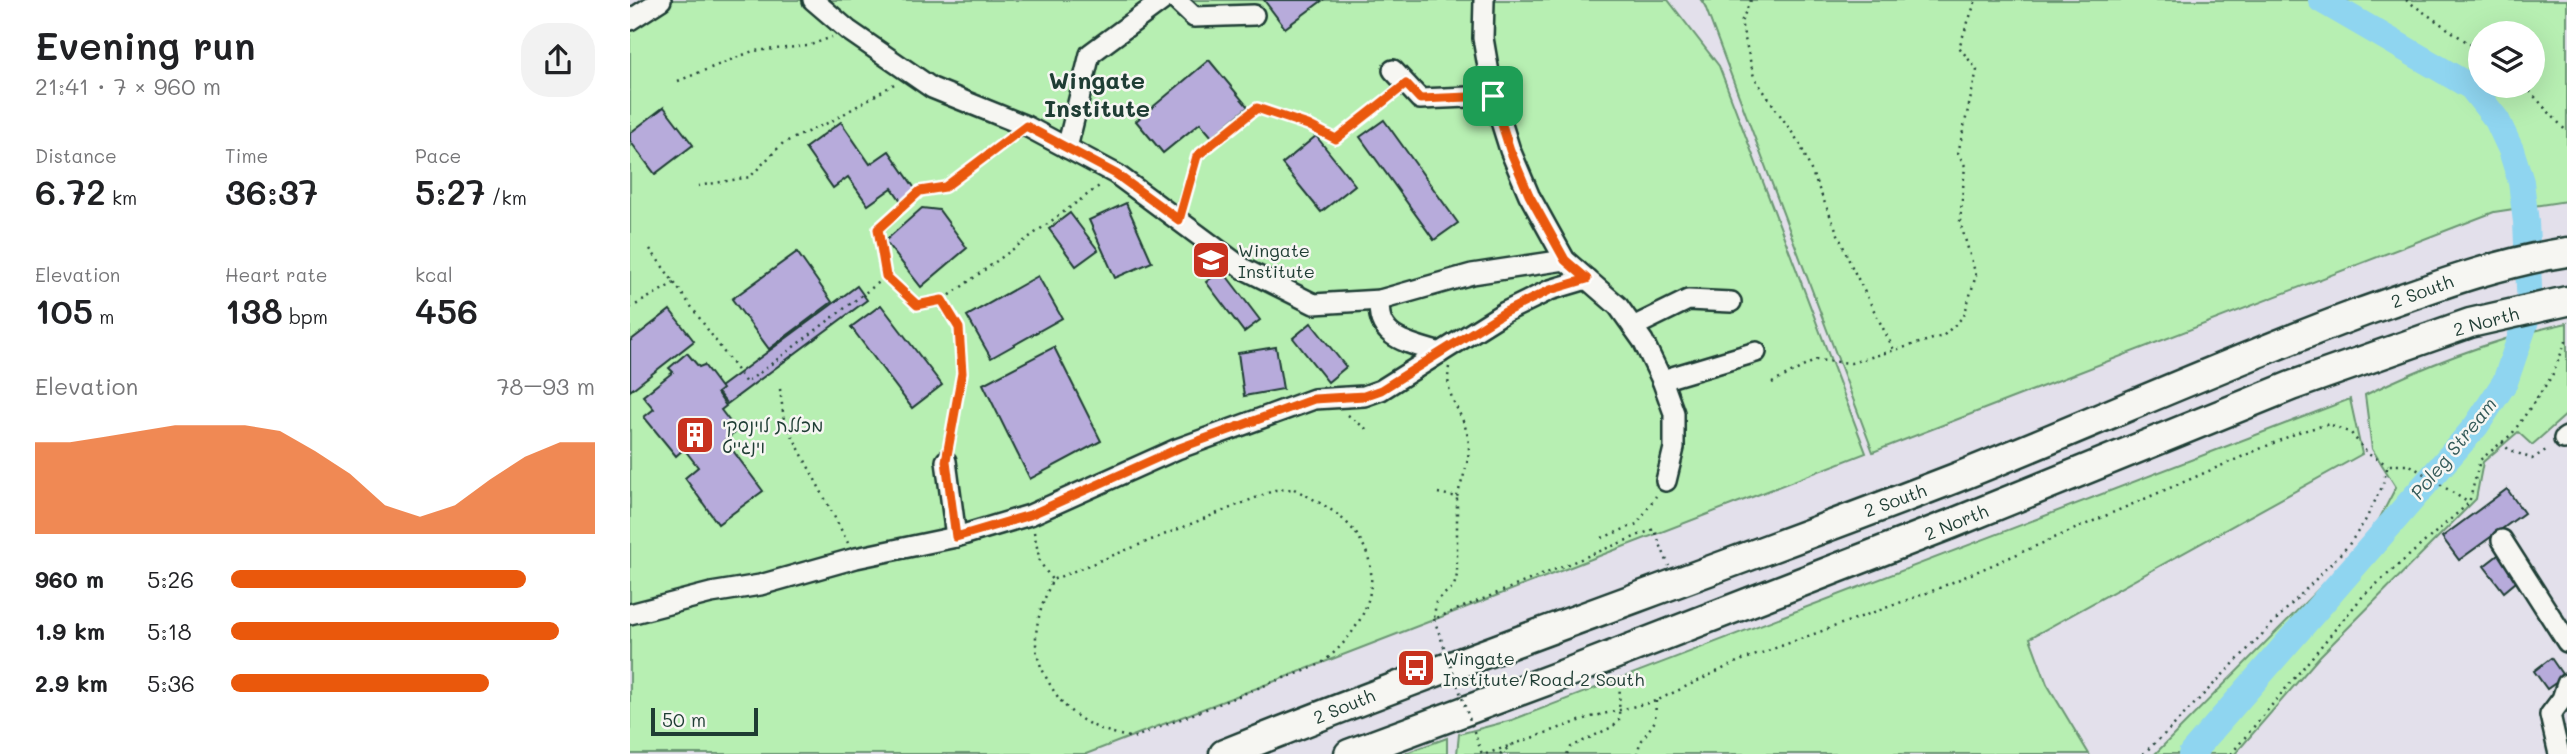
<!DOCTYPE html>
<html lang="en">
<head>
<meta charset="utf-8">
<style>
	:root { --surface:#fff; --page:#f2f2f2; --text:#202124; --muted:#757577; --accent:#ea580c }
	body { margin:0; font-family:Mali,"Playpen Sans Hebrew",sans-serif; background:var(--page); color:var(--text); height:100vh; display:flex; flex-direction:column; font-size:26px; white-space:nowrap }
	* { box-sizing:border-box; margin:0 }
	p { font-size:23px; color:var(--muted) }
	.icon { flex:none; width:38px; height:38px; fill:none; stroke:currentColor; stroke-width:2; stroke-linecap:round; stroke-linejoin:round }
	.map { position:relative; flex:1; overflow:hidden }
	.drawer { display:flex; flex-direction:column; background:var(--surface); width:630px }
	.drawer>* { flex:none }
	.fabs { position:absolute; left:1838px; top:21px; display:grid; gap:14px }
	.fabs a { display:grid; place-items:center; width:77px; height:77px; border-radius:50%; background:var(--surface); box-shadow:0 7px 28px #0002; font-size:35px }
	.scale { position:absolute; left:21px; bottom:18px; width:107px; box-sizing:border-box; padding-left:7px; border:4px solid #1f3d34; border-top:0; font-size:19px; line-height:24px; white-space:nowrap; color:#1f3d34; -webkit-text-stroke:5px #f6f6f2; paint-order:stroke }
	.pin { position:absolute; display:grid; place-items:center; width:60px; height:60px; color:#fff; margin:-30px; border-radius:14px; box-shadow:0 4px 10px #0006 }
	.round { display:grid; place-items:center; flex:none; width:74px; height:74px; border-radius:28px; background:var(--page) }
	.head { display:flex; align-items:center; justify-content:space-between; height:119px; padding:0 35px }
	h1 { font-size:38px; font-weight:600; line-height:52px }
	.metrics { display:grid; grid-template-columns:repeat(3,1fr); gap:10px; height:119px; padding:7px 35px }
	.metrics div { display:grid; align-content:center }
	.metrics b { font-size:35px; font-weight:600 }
	.metrics small { font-size:19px; font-weight:400 }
	.metrics p { font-size:19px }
	.chart { height:196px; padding:14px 35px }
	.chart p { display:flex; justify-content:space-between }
	.chart svg { width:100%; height:126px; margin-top:7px; fill:var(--accent); opacity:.7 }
	ul { padding:0 35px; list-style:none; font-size:23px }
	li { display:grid; grid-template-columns:112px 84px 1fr; align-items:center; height:52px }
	li i { height:18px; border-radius:9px; background:var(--accent) }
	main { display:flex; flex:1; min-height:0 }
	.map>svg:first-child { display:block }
	.green { fill:#b7efb2; stroke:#6b9673; stroke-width:2; fill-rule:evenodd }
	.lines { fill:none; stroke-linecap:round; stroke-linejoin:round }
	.river { stroke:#8fd5f0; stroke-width:26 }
	.building { fill:#b7abdb; stroke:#1f3d34; stroke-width:2 }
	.minor-casing { stroke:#1f3d34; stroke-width:24 }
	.highway-casing { stroke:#1f3d34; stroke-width:33 }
	.path { stroke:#1f3d34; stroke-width:2.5; stroke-dasharray:2 5; stroke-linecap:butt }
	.minor { stroke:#f6f6f2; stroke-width:19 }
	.highway { stroke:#f6f6f2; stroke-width:28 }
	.path-bridge { stroke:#1f3d34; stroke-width:2.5; stroke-dasharray:2 5; stroke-linecap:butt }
	.route-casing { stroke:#fff; stroke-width:14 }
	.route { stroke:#ea580c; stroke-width:9 }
	.labels { text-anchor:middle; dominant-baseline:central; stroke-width:5; stroke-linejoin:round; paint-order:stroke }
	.poi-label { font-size:18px; fill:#1f3d34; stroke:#f6f6f2; text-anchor:start }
	.street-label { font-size:18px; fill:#1f3d34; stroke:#f6f6f2 }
	.water-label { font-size:19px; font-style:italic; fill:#355b5a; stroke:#f6f6f2 }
	.district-label { font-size:24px; font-weight:bold; fill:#1f3d34; stroke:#f6f6f2 }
</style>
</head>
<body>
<main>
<section class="drawer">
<div class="head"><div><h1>Evening run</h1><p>21:41 · 7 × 960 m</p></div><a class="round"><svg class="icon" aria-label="share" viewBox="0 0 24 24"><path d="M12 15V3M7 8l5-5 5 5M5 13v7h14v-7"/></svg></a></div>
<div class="metrics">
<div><p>Distance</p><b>6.72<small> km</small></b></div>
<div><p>Time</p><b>36:37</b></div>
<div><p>Pace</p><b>5:27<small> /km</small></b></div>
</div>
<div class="metrics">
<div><p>Elevation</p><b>105<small> m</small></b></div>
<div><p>Heart rate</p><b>138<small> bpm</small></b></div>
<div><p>kcal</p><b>456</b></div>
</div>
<div class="chart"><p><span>Elevation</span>78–93 m</p>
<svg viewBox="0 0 160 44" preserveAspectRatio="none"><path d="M0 44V12L10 12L20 10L30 8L40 6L50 6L60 6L70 8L80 15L90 23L100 34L110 38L120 34L130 25L140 17L150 12L160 12V44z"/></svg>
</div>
<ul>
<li><b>960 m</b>5:26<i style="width:81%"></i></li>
<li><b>1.9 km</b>5:18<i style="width:90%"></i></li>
<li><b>2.9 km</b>5:36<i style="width:71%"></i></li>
</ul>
</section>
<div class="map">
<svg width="1937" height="754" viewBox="0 0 1937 754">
	<rect width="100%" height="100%" fill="#e3e0eb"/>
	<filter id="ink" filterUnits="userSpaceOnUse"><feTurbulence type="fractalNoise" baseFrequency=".0143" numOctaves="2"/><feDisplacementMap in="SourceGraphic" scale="14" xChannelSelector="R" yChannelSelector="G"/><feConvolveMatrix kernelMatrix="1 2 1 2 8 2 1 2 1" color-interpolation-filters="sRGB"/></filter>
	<g filter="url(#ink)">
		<g class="green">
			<path d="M21,0h1017l51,66 147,387 -780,301h-456v-740z"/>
			<path d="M1071,0h866v201l-73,11 -621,240 -168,-446zM1850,33h52v53h-52z"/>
			<path d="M1937,323v91l-35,31 -14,-13 -35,30 -7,37 -156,157 -85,98h-80l215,-217 26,-50 -24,-38 -7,-54c63,-31 133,-57 202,-72z"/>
			<path d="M1720,399l12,55 -332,184 17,46 42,70h-632l2,-20 53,-14z"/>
			<path d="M817,738v16h-44z"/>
		</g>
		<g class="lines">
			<path class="river" d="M1561,754l285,-328 29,-44 25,-73 -4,-87 -5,-40 -10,-32 -14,-30 -26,-33 -150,-87"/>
		</g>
		<g class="building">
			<path d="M634,0h59l-38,28z"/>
			<path d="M579,60l39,47 -36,30 -12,-14 -37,30 -27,-32z"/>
			<path d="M34,107l29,38 -38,29 -25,-33v-8z"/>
			<path d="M754,120l74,103 -24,17 -74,-103z"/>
			<path d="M211,122l29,42 19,-13 27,39 -15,11 -9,-13 -24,17 -20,-28 -15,11 -28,-40z"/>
			<path d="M686,136l39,49 -34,27 -39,-48z"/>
			<path d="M496,203l26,59 -37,16 -26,-58z"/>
			<path d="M292,208l17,2 28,38 -46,39 -36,-46z"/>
			<path d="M440,213l28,37 -22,16 -27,-37z"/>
			<path d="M167,252l35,50 -63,47 -37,-50z"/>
			<path d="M592,270l38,50 -16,12 -38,-50z"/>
			<path d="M408,276l24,42 -71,40 -24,-42z"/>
			<path d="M227,286l10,14 -140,104 -11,-14z"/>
			<path d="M251,305l61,80 -30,23 -61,-81z"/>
			<path d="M40,310l24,31 -64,50v-50z"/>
			<path d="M681,323l35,44 -18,15 -35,-44z"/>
			<path d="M424,347l47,94 -71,38 -47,-95z"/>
			<path d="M646,347l7,42 -39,7 -6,-43z"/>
			<path d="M57,353l12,14 5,-2 18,24 -5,4 9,13 -5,4 16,21 -12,9 38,51 -45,33 -33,-46 13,-11 -14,-18 -8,7 -32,-39 10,-8 -11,-13 30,-24 -4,-4z"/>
			<path d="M1877,489l17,24 -65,47 -17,-23z"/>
			<path d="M1872,552l20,25 -18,15 -20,-26z"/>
			<path d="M1921,658l13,19 -17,12 -13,-18z"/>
		</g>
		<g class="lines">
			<defs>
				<g id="minor">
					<path d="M183,0l35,30 84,58 94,38 90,48 128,95 70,35 66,-4 92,-26 93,-14"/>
					<path d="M546,0l18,17 60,-2"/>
					<path d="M854,0l-1,38 10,58 17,54 19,45 36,65 53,46 25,35 19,39 12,33v35l-8,33"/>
					<path d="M0,20l31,-20"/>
					<path d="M763,70l27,29 73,-3"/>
					<path d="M437,148l23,-94 73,-54"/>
					<path d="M750,300c-6,39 30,43 60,53"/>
					<path d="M1003,327l55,-27 43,2"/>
					<path d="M1032,380l94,-28"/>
					<path d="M1934,439l3,-2"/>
					<path d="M316,461l10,76"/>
					<path d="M1872,540l65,102"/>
					<path d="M0,614l81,-21 49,-8 96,-27 100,-21 74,-22 147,-66 137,-50 50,-3 17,-6 124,-78 45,-22 37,-11"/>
					<path d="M1929,754l-9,-39 12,-16 5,-15"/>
				</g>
				<g id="highway">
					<path d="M594,754c241,-97 487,-181 729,-275 136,-54 269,-115 407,-166 68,-24 135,-50 207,-61"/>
					<path d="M719,754l213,-79 389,-151 340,-138 179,-63 97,-22"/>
				</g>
			</defs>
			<use href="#minor" class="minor-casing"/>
			<use href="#highway" class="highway-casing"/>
			<g class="path">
				<path d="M1121,0l-10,22 13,55 46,67 51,121 43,85"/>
				<path d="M1776,0l74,51"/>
				<path d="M48,81l75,-30 55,-5 24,-9"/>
				<path d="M1895,86l42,46"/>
				<path d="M68,186l52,-9 33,-34 49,-22 64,-38"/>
				<path d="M553,204l14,-48 60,-48 51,18 28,13 56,-44"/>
				<path d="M20,249l96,134 140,-106 -8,-48 42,-38 25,-4 67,-50"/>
				<path d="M256,277l31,28 25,-4 160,-117"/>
				<path d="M312,301l17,27 3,45 -12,72"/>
				<path d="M0,308l44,-25"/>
				<path d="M819,367c-5,33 14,42 19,71 4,19 -6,41 -11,59"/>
				<path d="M1142,383l44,-23 35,3 92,-27 21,-20 12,-41 -16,-53 5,-56 -7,-13 19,-83 -18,-23 17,-47"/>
				<path d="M150,389l4,31 64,123"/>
				<path d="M718,415l22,17"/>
				<path d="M1872,442l6,7 24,10 17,-11"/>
				<path d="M664,489c19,10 38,19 54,35 44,46 20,103 -25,138 -13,9 -35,14 -50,20 -46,19 -93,37 -140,56 -41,-9 -66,-20 -86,-59 -6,-12 -11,-22 -11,-36 -1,-22 8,-43 16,-63l223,-90z"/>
				<path d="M808,493l19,4v78l-3,11 -18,15 -2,18 220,-90 15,37"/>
				<path d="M404,532l6,30 12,18"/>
				<path d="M972,538l35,-14 19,-28"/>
				<path d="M856,754l105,-37 65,-16 81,-39 195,-71 367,-159 30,-8 22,9 17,21 20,11"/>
				<path d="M870,754l12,-9"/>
				<path d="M937,754l4,-7 43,-21 5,-6 1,-45"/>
				<path d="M1007,754l3,-11 15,-22 1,-20"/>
				<path d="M1513,754l28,-26 177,-182 17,-25 17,-34 6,-22h22l59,38"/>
				<path d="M1601,754l132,-158 106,-93 11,-43 32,-26 40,-58 15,-37"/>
			</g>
			<use href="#minor" class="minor"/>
			<use href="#highway" class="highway"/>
			<path class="path-bridge" d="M804,619l48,135"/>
		</g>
	</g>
	<g class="lines" filter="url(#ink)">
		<defs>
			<path id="route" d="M776,84l14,15 73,-3 17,54 19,45 36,65 22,19 -37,11 -45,22 -124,78 -17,6 -50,3 -137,50 -147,66 -74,22 -10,-76 16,-88 -3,-45 -17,-28 -25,5 -31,-29 -8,-47 42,-38 25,-4 81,-61 90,48 63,46 18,-64 60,-48 51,17 28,14z"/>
		</defs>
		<use href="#route" class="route-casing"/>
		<use href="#route" class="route"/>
	</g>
	<defs>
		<symbol id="university-square" viewBox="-11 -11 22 22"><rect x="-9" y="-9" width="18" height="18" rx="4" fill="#c8321e" stroke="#f6f6f2"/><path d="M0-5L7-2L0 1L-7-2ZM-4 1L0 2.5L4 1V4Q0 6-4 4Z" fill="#fff"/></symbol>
		<symbol id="building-square" viewBox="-11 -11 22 22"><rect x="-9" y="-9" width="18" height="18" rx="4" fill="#c8321e" stroke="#f6f6f2"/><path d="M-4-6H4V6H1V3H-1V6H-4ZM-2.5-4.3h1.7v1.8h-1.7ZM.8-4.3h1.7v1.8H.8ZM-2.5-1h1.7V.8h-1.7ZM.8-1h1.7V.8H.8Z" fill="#fff"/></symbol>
		<symbol id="bus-square" viewBox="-11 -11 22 22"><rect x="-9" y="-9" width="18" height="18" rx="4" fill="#c8321e" stroke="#f6f6f2"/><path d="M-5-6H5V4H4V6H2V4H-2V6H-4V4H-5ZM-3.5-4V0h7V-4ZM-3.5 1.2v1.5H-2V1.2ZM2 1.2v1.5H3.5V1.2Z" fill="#fff"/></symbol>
	</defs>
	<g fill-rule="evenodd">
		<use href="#university-square" x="559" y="238" width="44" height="44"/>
		<use href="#building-square" x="43" y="413" width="44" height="44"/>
		<use href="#bus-square" x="764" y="646" width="44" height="44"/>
	</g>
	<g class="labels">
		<g class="poi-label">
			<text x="608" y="250">Wingate<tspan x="608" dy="21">Institute</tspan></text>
			<text x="92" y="425">מכללת לוינסקי<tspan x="92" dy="21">וינגייט</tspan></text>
			<text x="813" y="658">Wingate<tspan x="813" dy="21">Institute/Road 2 South</tspan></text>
		</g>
		<g class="street-label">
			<text transform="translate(1792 291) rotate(-20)">2 South</text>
			<text transform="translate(1856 321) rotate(-15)">2 North</text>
			<text transform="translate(1265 500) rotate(-20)">2 South</text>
			<text transform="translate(1326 522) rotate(-22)">2 North</text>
			<text transform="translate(714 706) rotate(-22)">2 South</text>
		</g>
		<g class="water-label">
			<text transform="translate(1823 448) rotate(-51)">Poleg Stream</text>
		</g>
		<g class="district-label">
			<text x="467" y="79">Wingate<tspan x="467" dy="28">Institute</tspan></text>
		</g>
	</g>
</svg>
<div class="fabs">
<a><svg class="icon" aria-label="layers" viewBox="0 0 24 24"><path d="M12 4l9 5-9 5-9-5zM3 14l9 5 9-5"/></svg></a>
</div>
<div class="scale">50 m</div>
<div class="pin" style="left:863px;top:96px;background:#1e9e55"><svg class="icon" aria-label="arrive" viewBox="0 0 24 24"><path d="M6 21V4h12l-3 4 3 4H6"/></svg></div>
</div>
</main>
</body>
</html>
